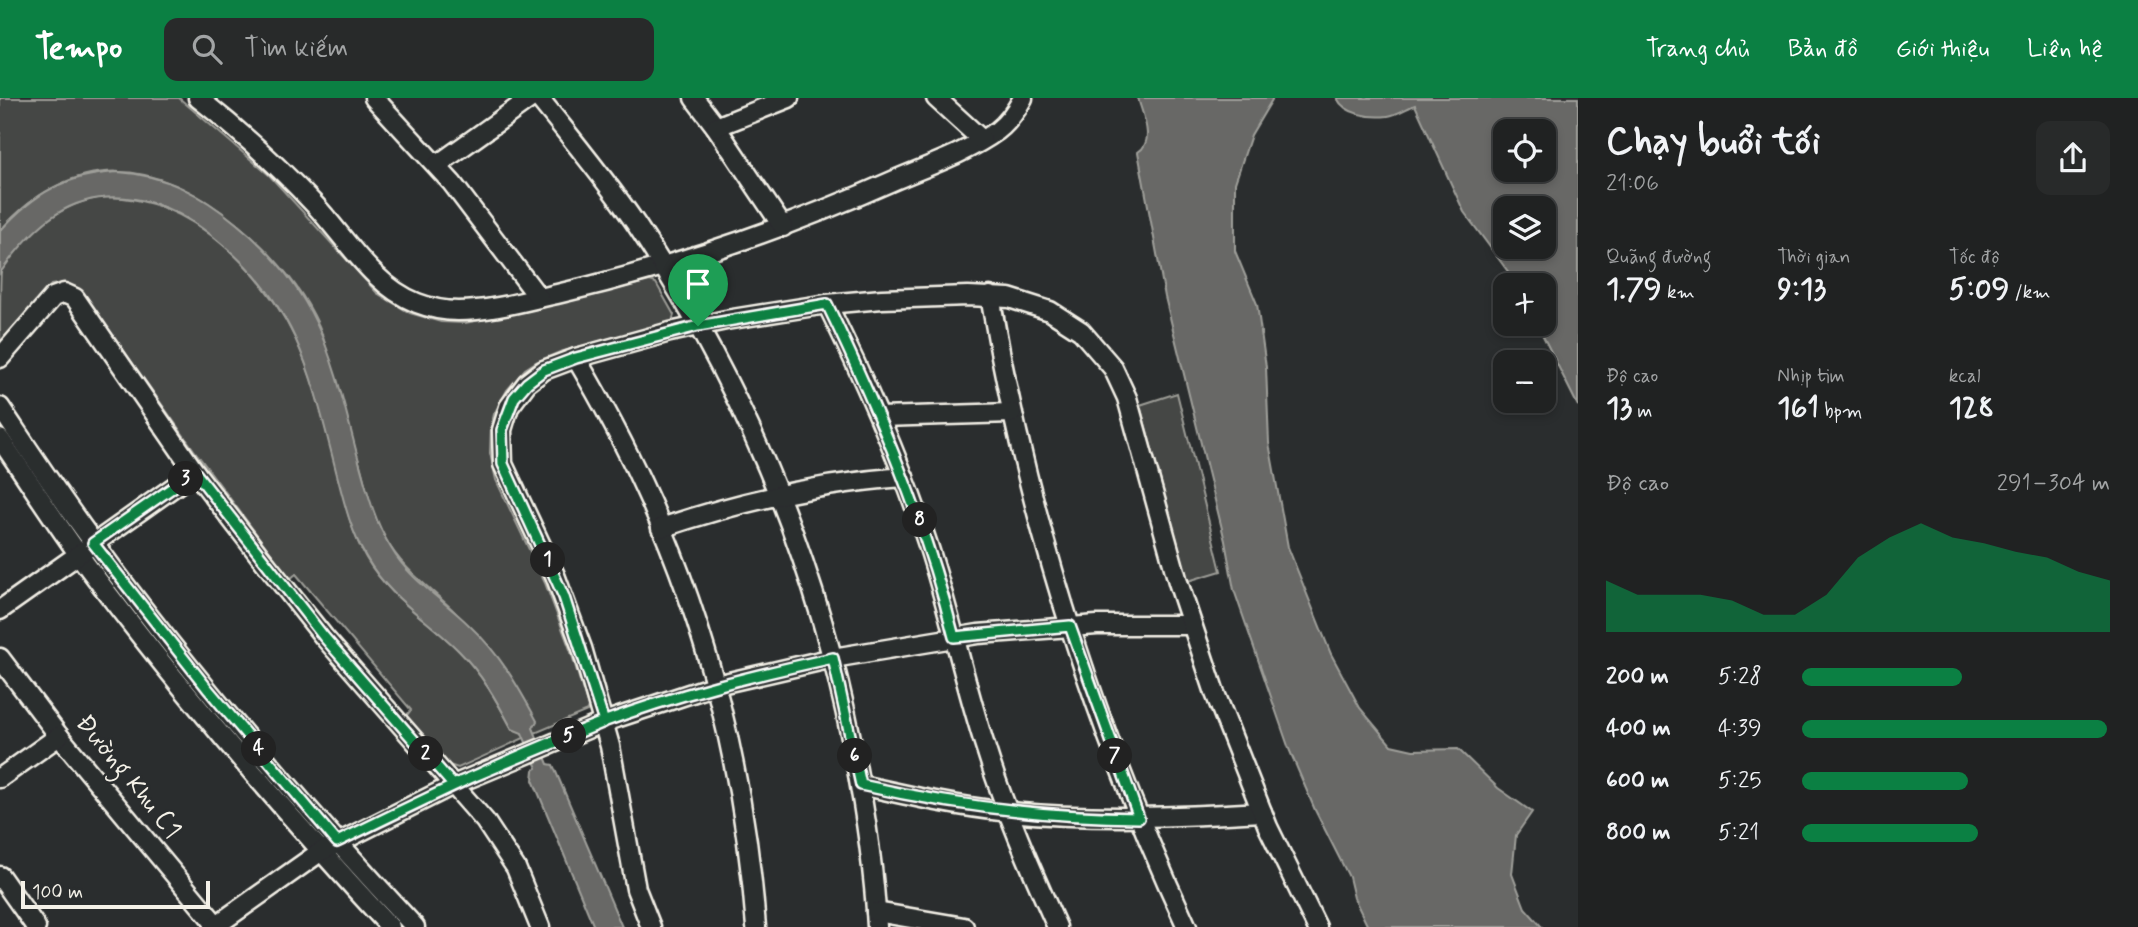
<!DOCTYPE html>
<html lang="vi">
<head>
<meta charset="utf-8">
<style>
	:root { --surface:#202222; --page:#282a2a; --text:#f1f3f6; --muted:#a2a4a5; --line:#3d3f40; --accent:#0b8043 }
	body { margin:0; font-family:Mynerve,sans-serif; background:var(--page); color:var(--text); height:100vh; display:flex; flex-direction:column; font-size:26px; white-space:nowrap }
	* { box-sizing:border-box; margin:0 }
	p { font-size:23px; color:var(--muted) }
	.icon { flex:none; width:38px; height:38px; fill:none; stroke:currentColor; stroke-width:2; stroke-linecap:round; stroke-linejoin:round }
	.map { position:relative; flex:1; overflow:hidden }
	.sheet { display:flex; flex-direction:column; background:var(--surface); width:560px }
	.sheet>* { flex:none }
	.fabs { position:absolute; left:1493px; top:21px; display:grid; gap:14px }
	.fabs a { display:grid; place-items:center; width:63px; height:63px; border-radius:14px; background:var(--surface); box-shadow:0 4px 10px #0003,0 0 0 2px var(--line); font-size:35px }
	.scale { position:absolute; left:21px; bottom:18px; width:189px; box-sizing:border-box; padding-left:7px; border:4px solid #f4f1e8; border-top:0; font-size:19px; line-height:24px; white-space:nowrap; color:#f4f1e8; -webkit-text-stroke:5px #2a2d2e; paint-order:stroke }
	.pin { position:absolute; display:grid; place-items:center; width:60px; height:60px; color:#fff; margin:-72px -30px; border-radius:50% 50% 50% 0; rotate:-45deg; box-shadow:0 0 7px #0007 }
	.pin .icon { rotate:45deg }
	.km { position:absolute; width:35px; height:35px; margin:-18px; border-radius:50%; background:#222; color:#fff; font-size:19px; line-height:35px; text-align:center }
	.round { display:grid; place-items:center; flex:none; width:74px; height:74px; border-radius:14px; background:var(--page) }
	.overview { display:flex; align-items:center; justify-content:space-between; height:119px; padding:0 28px }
	h1 { font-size:38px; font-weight:700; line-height:52px }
	.stats { display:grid; grid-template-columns:repeat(3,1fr); gap:10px; height:119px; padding:7px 28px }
	.stats div { display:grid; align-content:center }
	.stats b { font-size:30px; font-weight:700 }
	.stats small { font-size:19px; font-weight:400 }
	.stats p { font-size:19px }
	.chart { height:196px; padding:14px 28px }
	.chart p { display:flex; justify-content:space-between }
	.chart svg { width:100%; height:126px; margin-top:7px; fill:var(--accent); opacity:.7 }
	ul { padding:0 28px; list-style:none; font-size:23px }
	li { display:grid; grid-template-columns:112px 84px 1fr; align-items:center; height:52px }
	li i { height:18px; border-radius:9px; background:var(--accent) }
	header { display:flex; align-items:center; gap:42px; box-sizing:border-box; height:98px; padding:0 35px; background:var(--accent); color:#fff }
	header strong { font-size:33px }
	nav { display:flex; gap:38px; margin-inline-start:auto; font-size:24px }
	.search { width:490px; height:63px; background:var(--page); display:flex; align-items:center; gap:18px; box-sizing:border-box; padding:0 24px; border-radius:14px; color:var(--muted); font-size:26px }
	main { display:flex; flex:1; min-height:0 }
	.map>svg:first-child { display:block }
	.green { fill:#444645; stroke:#9c9c96; stroke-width:2 }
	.water { fill:#676866; stroke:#9f9f9a; stroke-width:2; fill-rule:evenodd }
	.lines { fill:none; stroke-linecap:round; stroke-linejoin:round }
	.minor-casing { stroke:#f4f1e8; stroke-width:23 }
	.minor { stroke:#2a2d2e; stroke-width:18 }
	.route-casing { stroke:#fff; stroke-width:14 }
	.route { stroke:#0b8043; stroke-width:9 }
	.labels { text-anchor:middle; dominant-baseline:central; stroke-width:5; stroke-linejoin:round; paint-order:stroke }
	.street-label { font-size:26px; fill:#f4f1e8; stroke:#2a2d2e }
</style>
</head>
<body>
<header>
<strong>Tempo</strong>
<div class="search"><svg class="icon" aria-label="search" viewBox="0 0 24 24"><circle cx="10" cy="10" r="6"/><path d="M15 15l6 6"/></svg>Tìm kiếm</div>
<nav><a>Trang chủ</a><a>Bản đồ</a><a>Giới thiệu</a><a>Liên hệ</a></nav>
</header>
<main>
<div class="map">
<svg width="1578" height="829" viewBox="0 0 1578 829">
	<rect width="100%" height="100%" fill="#2a2d2e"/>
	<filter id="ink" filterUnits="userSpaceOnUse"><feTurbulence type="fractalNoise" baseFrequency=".0143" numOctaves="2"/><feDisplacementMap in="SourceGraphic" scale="14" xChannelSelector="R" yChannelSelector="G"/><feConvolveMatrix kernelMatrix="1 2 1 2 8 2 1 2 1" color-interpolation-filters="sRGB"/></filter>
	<g filter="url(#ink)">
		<g class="green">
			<path d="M0,0h179l90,77 108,118 33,20 31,9 24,1 62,-12 123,-30 6,2 18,32 -2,7 -112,30 -24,10 -11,7 -18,21 -13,24 -3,13 -1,26 6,27 49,103 26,69 17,55 -1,4 -52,22c-11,-27 -38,-59 -55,-84 -8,-12 -16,-29 -27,-39 -25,-24 -51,-41 -68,-72 -12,-21 -18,-46 -24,-70 -10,-32 -19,-64 -28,-96 -5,-15 -8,-32 -14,-46 -18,-40 -48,-74 -82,-102 -81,-67 -163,-75 -237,7z"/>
			<path d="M105,99c45,0 81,17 115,45 77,65 92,133 116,226 8,30 14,62 30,90 24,41 61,60 93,93 23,23 38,50 53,78l10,3 2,6 -66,30 -9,-3 -43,-49 5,-6 -115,-136 -6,5 -96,-129 -113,-160 -15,-7 -15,2 -51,57c0,-14 0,-61 1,-71 18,-37 64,-70 104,-74z"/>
			<path d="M1177,295l44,178 -33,10 -48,-176z"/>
		</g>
		<g class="water">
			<path d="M1138,0h135l-22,37 -16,48v68l22,53 9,63 3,76 19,104 43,107 29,54 31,37 22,5 45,-1 40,39 34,24 -16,23 -4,39 13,34 17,19h-174l-14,-29 -5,-21 -34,-67 -26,-61 -55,-159 -9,-49 -60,-244 -27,-145c18,-11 4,-38 0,-54z"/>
			<path d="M1337,0h241v308l-41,-82h7v-39h-26l-54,-73 -49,-107c-8,3 -18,10 -27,11 -17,2 -43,-1 -51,-18zM1544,33v39h-39v-39zM1544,110v39h-39v-39z"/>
			<path d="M118,74c47,3 83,22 119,52 82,67 95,133 120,230 9,32 16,65 34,94 19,33 53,52 79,78 30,28 48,60 67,95l-4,7 15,36 5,1 69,162h-28l-61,-147 1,-10 3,-2 -15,-35 -10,-4c-15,-28 -30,-55 -53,-78 -33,-33 -69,-52 -93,-94 -16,-27 -23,-59 -31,-90 -23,-89 -37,-160 -112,-222 -25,-22 -54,-41 -88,-46 -64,-10 -100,25 -135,74v-42c35,-39 66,-56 118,-59z"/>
		</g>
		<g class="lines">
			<defs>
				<g id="minor">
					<path d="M198,0c41,32 81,69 117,107 31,33 58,81 102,98 13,5 27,8 41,8 33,0 67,-10 99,-17 117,-27 230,-66 340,-115 33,-14 71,-27 100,-48 12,-9 19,-20 26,-33"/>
					<path d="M374,0l78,85 87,115"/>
					<path d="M539,0c33,41 67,82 97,126 105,158 179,333 216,519 12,61 22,123 25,184"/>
					<path d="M694,0l22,29 67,100"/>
					<path d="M936,0l46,42"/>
					<path d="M716,29l73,-29"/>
					<path d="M437,67l94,-67"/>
					<path d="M990,198c37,219 104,430 197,631"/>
					<path d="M827,206c39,79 74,158 101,241 22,67 36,137 58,204 19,61 45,120 71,178"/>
					<path d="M0,260l53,-61 11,-4 11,5 120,174 64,83 65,82 161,184 31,47 24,59"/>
					<path d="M576,260c24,41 47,83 67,127 64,138 102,290 113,442"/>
					<path d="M0,309c31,46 61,92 94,136 98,135 208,262 321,384"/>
					<path d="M880,319l132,-4"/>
					<path d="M0,341c29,42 57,86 87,127 94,126 197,246 303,361"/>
					<path d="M661,430c80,-27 159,-45 243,-51"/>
					<path d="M0,512l195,-138"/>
					<path d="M0,560l59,78 159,191"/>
					<path d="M0,680l59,-42"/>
					<path d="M861,687c49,11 98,22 148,27 84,8 169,5 253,0"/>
					<path d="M0,778l36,51"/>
					<path d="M876,814l88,15"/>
					<path d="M214,829l106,-75 133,-67 151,-63 112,-37 117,-27 145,-24 119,-9h94"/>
					<path d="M651,829l-15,-38 -26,-143 -28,-98 -27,-73 -52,-111 -1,-34 7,-23 18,-24 17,-13 32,-12 94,-26 56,-12 101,-16 55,-5 86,-3 41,2 41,13 31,20 32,37 14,30 51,184 37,111 53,134 49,100"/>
				</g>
			</defs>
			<use href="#minor" class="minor-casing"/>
			<use href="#minor" class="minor"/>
		</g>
	</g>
	<g class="lines" filter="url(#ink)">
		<defs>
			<path id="route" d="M698,228l-122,32 -32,12 -17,13 -13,15 -12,32 1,34 61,133 40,125 -151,63 -129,-148 -129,-165 -102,71 114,145 130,154c88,-43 175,-86 266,-120 75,-28 152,-47 230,-64l28,127c93,21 182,32 278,33l-69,-192 -116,11c-29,-116 -75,-225 -127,-333l-129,22"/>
		</defs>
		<use href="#route" class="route-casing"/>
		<use href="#route" class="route"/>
	</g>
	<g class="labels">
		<g class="street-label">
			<text transform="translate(128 679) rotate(51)">Đường Khu C1</text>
		</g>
	</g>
</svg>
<div class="fabs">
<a><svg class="icon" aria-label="locate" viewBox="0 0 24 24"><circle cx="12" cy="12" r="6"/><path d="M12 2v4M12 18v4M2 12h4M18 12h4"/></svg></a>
<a><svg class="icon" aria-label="layers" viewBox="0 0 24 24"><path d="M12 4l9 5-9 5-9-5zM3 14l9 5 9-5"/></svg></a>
<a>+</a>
<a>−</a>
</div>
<div class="scale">100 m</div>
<div class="pin" style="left:698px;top:228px;background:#1e9e55"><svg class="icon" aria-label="arrive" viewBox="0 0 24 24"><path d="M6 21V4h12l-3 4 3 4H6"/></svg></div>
<b class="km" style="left:548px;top:462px">1</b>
<b class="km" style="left:426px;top:656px">2</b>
<b class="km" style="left:186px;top:381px">3</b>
<b class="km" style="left:259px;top:651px">4</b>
<b class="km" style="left:569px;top:638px">5</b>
<b class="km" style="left:855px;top:658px">6</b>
<b class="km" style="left:1115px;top:658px">7</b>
<b class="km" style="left:920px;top:422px">8</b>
</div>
<section class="sheet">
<div class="overview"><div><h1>Chạy buổi tối</h1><p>21:06</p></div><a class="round"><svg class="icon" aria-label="share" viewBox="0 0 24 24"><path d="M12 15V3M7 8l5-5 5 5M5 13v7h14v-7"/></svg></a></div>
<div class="stats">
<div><p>Quãng đường</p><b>1.79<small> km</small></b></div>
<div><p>Thời gian</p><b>9:13</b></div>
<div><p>Tốc độ</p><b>5:09<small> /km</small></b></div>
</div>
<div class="stats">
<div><p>Độ cao</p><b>13<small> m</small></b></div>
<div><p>Nhịp tim</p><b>161<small> bpm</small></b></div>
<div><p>kcal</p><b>128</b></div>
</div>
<div class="chart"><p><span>Độ cao</span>291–304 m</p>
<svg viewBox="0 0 160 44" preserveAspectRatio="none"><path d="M0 44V26L10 31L20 31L30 31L40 33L50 38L60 38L70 31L80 18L90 11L100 6L110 11L120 13L130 16L140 18L150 23L160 26V44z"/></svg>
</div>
<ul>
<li><b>200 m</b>5:28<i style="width:52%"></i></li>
<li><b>400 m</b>4:39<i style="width:99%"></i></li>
<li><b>600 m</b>5:25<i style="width:54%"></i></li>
<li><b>800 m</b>5:21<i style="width:57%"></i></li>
</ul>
</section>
</main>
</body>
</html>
